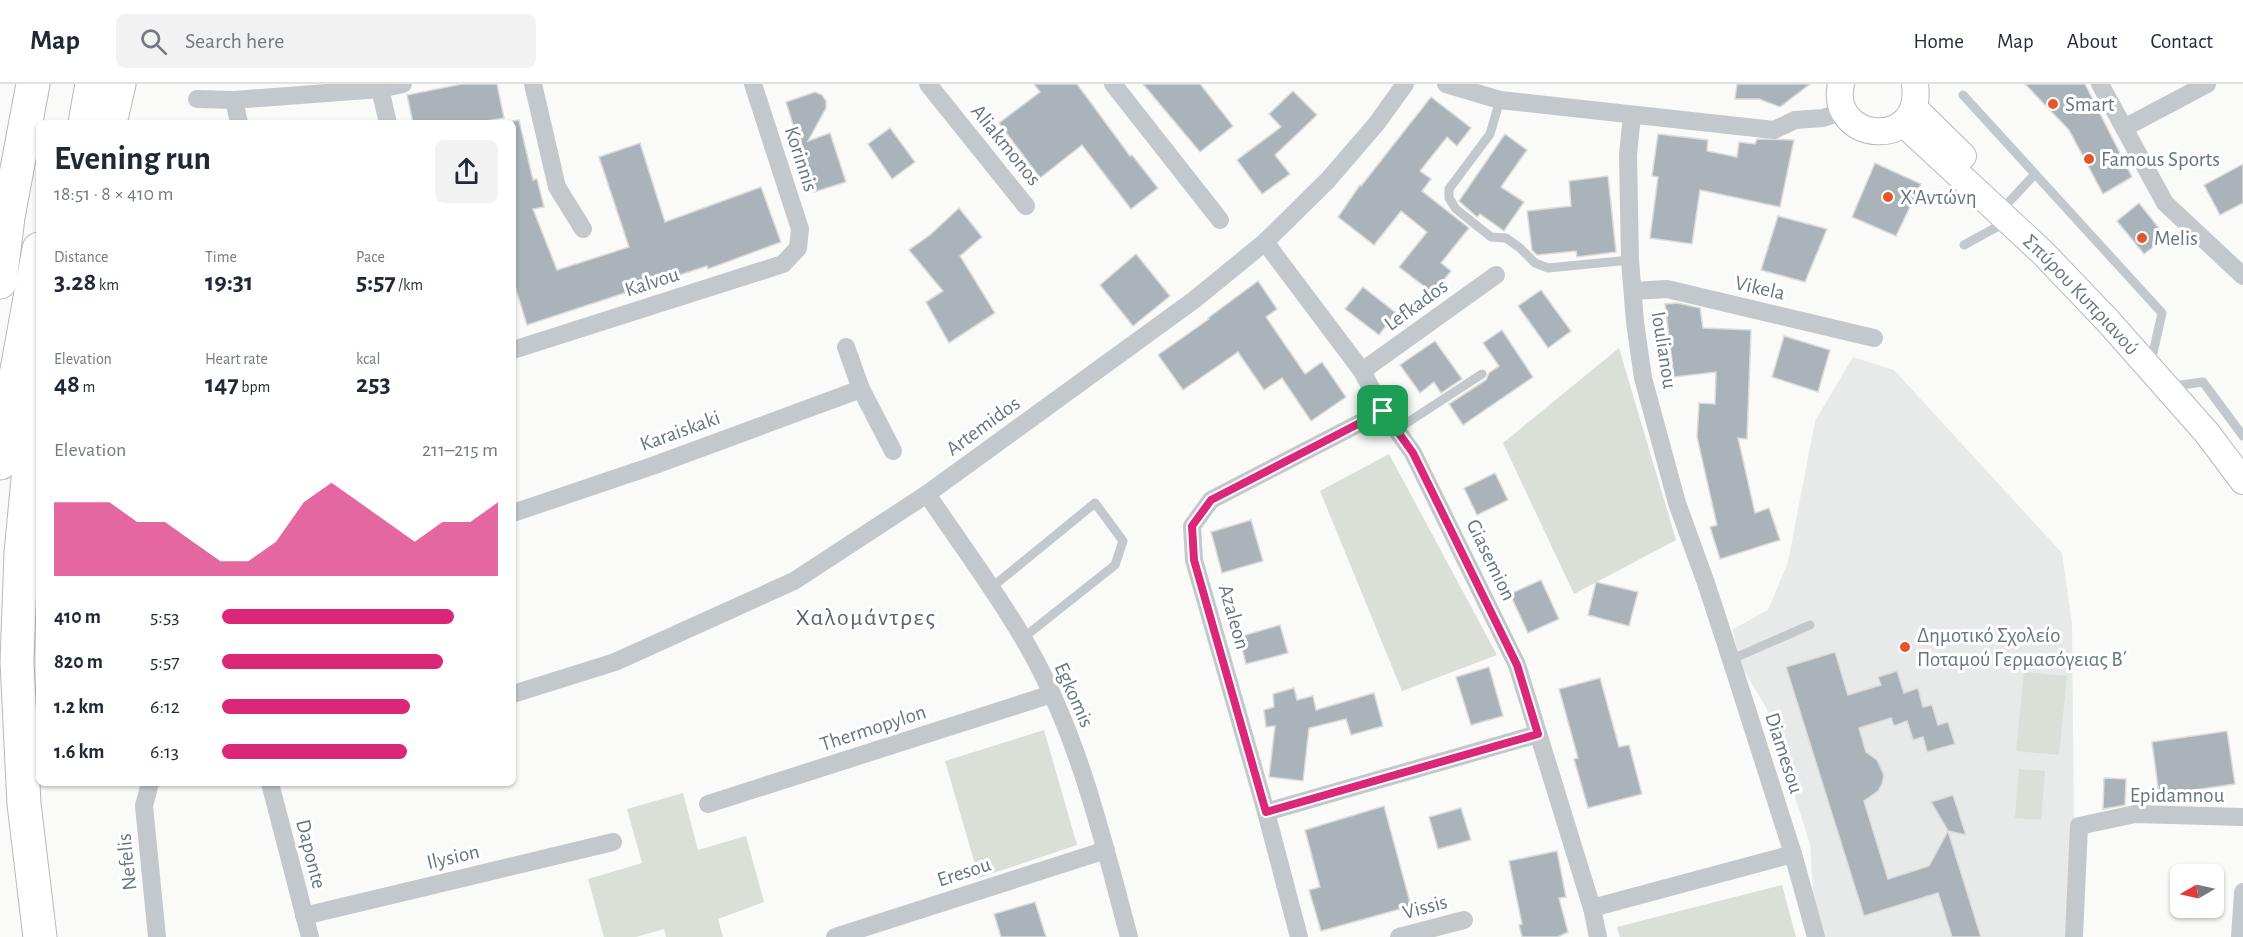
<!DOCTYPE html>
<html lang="en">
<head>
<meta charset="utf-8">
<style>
	:root { --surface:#fff; --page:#f2f2f3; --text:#1f2937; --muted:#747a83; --line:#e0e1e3; --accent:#db2777 }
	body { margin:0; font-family:"Alegreya Sans",sans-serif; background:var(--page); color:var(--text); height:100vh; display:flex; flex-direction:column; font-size:22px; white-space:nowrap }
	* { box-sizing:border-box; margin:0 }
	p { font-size:20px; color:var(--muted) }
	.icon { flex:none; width:33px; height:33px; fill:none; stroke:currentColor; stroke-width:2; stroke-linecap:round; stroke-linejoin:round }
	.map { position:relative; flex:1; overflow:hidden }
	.details { position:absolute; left:36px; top:36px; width:480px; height:666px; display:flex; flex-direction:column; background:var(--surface); border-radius:9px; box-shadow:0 2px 4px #0004 }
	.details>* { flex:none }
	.needle { width:39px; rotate:261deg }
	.buttons { position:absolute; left:2170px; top:780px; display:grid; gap:12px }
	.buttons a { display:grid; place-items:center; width:54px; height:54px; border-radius:9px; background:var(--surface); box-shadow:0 2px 4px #0004; font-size:30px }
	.pin { position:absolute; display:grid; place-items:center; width:51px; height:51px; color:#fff; margin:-26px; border-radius:12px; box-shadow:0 3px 9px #0006 }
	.round { display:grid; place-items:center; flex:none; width:63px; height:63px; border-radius:9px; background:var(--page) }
	.summary { display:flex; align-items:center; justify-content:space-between; height:102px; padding:0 18px }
	h1 { font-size:33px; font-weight:600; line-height:45px }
	.stats { display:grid; grid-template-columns:repeat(3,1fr); gap:9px; height:102px; padding:6px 18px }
	.stats div { display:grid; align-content:center }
	.stats b { font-size:26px; font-weight:600 }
	.stats small { font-size:16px; font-weight:400 }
	.stats p { font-size:16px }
	.chart { height:168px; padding:12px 18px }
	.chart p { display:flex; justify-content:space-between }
	.chart svg { width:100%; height:108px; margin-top:6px; fill:var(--accent); opacity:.7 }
	ul { padding:0 18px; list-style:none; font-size:20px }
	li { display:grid; grid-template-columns:96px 72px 1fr; align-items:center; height:45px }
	li i { height:15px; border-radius:8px; background:var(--accent) }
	header { display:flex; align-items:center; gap:36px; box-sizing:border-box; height:84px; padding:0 30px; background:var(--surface); border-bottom:2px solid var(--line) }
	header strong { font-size:28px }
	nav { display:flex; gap:33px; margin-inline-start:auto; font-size:21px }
	.search { width:420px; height:54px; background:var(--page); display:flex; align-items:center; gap:15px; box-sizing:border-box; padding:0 21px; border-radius:9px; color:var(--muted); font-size:22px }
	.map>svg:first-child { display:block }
	.built { fill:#e8e9e9 }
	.green { fill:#dadfd7 }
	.building { fill:#aab3b9; stroke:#dcdcda; stroke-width:1.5 }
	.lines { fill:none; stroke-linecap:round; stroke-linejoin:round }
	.secondary-casing { stroke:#b3babf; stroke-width:28 }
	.highway-casing { stroke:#b4b9bd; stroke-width:35 }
	.lane { stroke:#c3c8cc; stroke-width:9 }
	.street { stroke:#c3c8cc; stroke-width:18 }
	.secondary { stroke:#fff; stroke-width:26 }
	.highway { stroke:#fff; stroke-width:33 }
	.route-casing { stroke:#fff; stroke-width:12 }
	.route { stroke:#db2777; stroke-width:8 }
	.poi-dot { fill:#e4572e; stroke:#fff; stroke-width:2 }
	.labels { text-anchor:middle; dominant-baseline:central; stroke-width:6; stroke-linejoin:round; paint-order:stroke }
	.poi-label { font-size:21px; fill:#657683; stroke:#fff; text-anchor:start }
	.street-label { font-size:21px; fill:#657683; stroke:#fff }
	.quarter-label { font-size:24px; letter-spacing:1.5px; fill:#57646e; stroke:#fff }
</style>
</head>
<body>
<header>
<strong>Map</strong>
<div class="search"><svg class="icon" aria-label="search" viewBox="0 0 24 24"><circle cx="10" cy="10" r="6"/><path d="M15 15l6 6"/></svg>Search here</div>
<nav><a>Home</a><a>Map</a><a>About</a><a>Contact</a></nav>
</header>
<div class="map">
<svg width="2243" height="853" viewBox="0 0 2243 853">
	<rect width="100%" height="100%" fill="#fafaf8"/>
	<path class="built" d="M1853,273l41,13 168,183 10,71 2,197 -9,116h-241l-10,-30 -4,-63 -43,-135 -27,-45 -7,-35 35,-19 20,-48 27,-141z"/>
	<g class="green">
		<path d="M1619,264l57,192 -102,54 -71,-151z"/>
		<path d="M1389,370l108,201 -95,36 -82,-200z"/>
		<path d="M2024,588l43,4 -8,79 -43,-4z"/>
		<path d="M1044,646l33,115 -98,33 -34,-117z"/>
		<path d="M2019,685l26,2 -4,49 -26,-2z"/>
		<path d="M683,709l15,57 48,-14 18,66 -46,17 5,18h-57l-2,-8 -28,8h-32l-16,-58 54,-16 -15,-54z"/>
		<path d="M1782,801l14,52h-176l-3,-10z"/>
	</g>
	<g class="building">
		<path d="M462,0h35l7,34 -30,5h-61l-6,-28z"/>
		<path d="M1034,0h43l53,72 2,-1 26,33 -27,21 -49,-64 -42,33 -41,-55 41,-31z"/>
		<path d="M1143,0h57l33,42 -33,26z"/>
		<path d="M1737,0h73l-30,23 -21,-8h-24z"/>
		<path d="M2025,0h60l47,93 -29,17 -34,-64z"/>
		<path d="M1293,7l24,24 -42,40 15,19 -28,20 -25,-34 44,-33 -12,-13z"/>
		<path d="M815,8l7,3 4,6v7l-18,33 22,-8 16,49 -32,10 -28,-90z"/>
		<path d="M1431,13l40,31 -14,18 -10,-9 -27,34 11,8 -9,12 47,37 -28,35 10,8 -18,22 -34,-26 28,-35 -26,-21 -27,34 -36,-28 22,-32 1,1z"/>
		<path d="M519,36l14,60 4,-1 7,28 -11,2 24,61 72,-23 -30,-90 41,-14 25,79 96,-35 20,55 -73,27 -1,-3 -180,59 -14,-45v-159z"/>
		<path d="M890,44l25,34 -23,17 -24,-35z"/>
		<path d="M1505,50l22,16 -26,37 23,15 -20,29 -24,-17 -3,3 -18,-16z"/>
		<path d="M1658,50l50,6 -1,11 30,6 2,-15 16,2 2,-5 37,1 -14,67 -80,-17 -8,54 -42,-6 8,-61 -6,-1z"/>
		<path d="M1875,79l46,21 -25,52 -44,-19z"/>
		<path d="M2243,80v39l-23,12 -16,-30z"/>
		<path d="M1608,92l8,76 -39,5 -1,-6 -39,4 -5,-5 -5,-39 44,-5 -2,-25z"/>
		<path d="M2139,119l27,34 -22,17 -27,-33z"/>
		<path d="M959,124l23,29 -22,19 35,57 -46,30 -23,-41 17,-11 -34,-41 21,-15z"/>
		<path d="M1778,132l49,13 -22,53 -44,-12z"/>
		<path d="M1136,170l34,42 -37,30 -33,-41z"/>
		<path d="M1258,197l19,28 -11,8 39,57 17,-12 24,35 -35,24 -29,-43 -18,12 -26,-38 -55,38 -25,-35 51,-36 -1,-1z"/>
		<path d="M1363,203l33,26 -17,22 -34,-26z"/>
		<path d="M1541,206l30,41 -23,17 -30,-42z"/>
		<path d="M1677,219l23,5 3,20 48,2 -4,109 -9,-1 17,75 14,-5 11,32 -60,19 -10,-32 7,-2 -20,-88 2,-34 16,1 1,-32 -42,5 -9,-73z"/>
		<path d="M1502,246l31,47 -70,48 -14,-21 37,-24 3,-7 10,-7 -16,-23z"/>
		<path d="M1784,252l46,14 -12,42 -46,-15z"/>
		<path d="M1435,257l27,38 -21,14 -7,-11 -14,11 -20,-28z"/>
		<path d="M1495,389l13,27 -31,15 -13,-27z"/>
		<path d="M1251,436l12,41 -41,12 -11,-41z"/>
		<path d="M1541,496l18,39 -31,14 -18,-39z"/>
		<path d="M1596,498l42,10 -9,34 -41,-11z"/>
		<path d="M1280,541l8,28 -42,11 -7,-27z"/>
		<path d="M1835,568l13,43 33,-10 -3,-8 19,-6 7,22 14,-5 5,19 9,-2 6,20 10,-3 7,22 -28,8 -4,-15 -10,3 -6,-19 -13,5 -3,-8 -32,10 7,24 11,8 7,15 -2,9 -4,7 -14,10 24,78 41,-13 19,-35 33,106h-29l-14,-44 -74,23 -78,-249z"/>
		<path d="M1489,583l14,49 -32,9 -15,-48z"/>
		<path d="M1600,594l19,69 10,-2 13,49 -54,14 -14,-49 4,-1 -19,-69z"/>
		<path d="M1294,604l3,12 16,-4 3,14 58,-17 9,33 -32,9 -5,-16 -37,9 -6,53 -34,-4 6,-51 -9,1 -2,-17 10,-3 -1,-13z"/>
		<path d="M2227,647l8,53 -76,11 -7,-53z"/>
		<path d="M2104,694l22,1 -1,26 -22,4z"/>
		<path d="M1953,711l13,40 -18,-4 -17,-29z"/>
		<path d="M1384,722l27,100 -90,25 -12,-41 11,-3 -15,-57z"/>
		<path d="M1461,724l10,32 -33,9 -9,-32z"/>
		<path d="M1557,767l9,46 -7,1 9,34 -10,5h-36l-3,-12 3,-1 -13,-63z"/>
		<path d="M1035,818l11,35h-45l-7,-23z"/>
	</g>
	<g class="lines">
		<defs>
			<g id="secondary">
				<path d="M1841,0c-13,58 83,68 74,0"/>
				<path d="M1914,24l49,48"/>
				<path id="s1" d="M1904,40l138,128 66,69 99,112 36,48"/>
			</g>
			<g id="highway">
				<path d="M85,39l7,-39"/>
				<path d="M110,39l9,-39"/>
				<path d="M0,198l8,-65 25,-133"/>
				<path d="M39,279l-18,190 -4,109 7,142 16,133"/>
				<path d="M0,379l39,-214"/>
			</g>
		</defs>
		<use href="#secondary" class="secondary-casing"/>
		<use href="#highway" class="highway-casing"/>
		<g class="lane">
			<path d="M1963,11l199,218 -9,40"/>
			<path d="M1500,16l-10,34 -41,55v9l7,11 35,28 15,1 14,10 15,15 13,5 82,-8"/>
			<path d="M2008,119l27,-29"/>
			<path d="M1964,161l42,-23"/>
			<path d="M2181,301l22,-3 40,54"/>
			<path d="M1396,346l86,-56"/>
			<path d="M991,504l104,-85 28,38 -8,24 -92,73"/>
			<path d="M1730,576l80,-35"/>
		</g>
		<g class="street">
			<path d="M533,0l24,103 26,42"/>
			<path d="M928,0l98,122"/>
			<path d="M1113,0l107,136"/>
			<path d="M1446,0l54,16 274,30 21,-10 28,-2 21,-7"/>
			<path d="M2100,0l65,119 78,73"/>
			<path d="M380,5l8,34"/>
			<path d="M197,15l37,1 146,-11 23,-5"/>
			<path d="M234,16l5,23"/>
			<path d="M1632,31l-4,40 2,105 5,62 8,56 34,125 29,80 29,89 58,182 23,83"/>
			<path d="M2124,44l83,-44"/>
			<path d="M1265,158l97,129 21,40 30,42 104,212 75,243 6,29"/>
			<path d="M1633,207l34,-2 207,49"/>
			<path d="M846,263l15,42 32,62"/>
			<path d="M513,266l270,-86 15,-16 2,-19 -47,-145"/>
			<path d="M1362,287l134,-96"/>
			<path d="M927,410c32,48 67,94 96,144 54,91 79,198 106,299"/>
			<path d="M513,429l142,-48 206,-76"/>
			<path d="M513,610l102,-32 179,-81 133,-87 267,-194 71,-58 63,-62 49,-57 28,-39"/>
			<path d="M150,699l-6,23 13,131"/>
			<path d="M270,699l40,154"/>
			<path d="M708,720l344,-110"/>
			<path d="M1266,728l272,-78"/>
			<path d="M1592,824l201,-54"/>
			<path d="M304,832l309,-74"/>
			<path d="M835,853l271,-87"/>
			<path d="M1299,853l-33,-125 -72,-252 -2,-34 19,-26 172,-89"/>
			<path d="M1399,853l65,-17"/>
			<path d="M2074,853l5,-111 56,-12 108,3"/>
			<path d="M2240,853l3,-45"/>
		</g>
		<use href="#secondary" class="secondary"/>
		<use href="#highway" class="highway"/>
	</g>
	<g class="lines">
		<defs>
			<path id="route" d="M1383,327l30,42 104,212 21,69 -272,78 -72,-252 -2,-34 19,-26z"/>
		</defs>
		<use href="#route" class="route-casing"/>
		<use href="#route" class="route"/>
	</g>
	<g class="poi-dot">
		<circle cx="2053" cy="20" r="6"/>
		<circle cx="2089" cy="75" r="6"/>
		<circle cx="1888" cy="113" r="6"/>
		<circle cx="2142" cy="154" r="6"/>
		<circle cx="1905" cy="563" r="6"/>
	</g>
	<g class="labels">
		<g class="poi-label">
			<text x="2065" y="20">Smart</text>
			<text x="2101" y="75">Famous Sports</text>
			<text x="1900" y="113">Χ'Αντώνη</text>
			<text x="2154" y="154">Melis</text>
			<text x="1917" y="551">Δημοτικό Σχολείο<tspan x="1917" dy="24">Ποταμού Γερμασόγειας Β΄</tspan></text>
		</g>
		<g class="street-label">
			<text transform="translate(1006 61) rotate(51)">Aliakmonos</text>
			<text transform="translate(801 75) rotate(72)">Korinnis</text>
			<text transform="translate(652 198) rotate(-18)">Kalvou</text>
			<text transform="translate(1760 204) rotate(13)">Vikela</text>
			<text stroke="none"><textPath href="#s1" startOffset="246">Σπύρου Κυπριανού</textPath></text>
			<text transform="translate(1416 221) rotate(-36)">Lefkados</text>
			<text transform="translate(1664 266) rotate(81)">Ioulianou</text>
			<text transform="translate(983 342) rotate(-36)">Artemidos</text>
			<text transform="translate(680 347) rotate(-20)">Karaiskaki</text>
			<text transform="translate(1491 476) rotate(64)">Giasemion</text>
			<text transform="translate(1234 533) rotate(74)">Azaleon</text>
			<text transform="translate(1074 611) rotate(66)">Egkomis</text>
			<text transform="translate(873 644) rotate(-18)">Thermopylon</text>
			<text transform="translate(1784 669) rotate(72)">Diamesou</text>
			<text x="2177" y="711">Epidamnou</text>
			<text transform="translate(311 770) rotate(76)">Daponte</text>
			<text transform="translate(453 773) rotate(-13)">Ilysion</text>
			<text transform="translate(127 778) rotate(-96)">Nefelis</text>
			<text transform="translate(964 788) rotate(-18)">Eresou</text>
			<text transform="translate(1425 823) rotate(-15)">Vissis</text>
		</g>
		<g class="quarter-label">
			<text x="866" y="534">Χαλομάντρες</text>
		</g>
	</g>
</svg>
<div class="buttons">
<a><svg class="needle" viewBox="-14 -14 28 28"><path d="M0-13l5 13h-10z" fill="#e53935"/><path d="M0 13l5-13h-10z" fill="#747a83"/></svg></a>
</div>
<div class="pin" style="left:1383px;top:327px;background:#1e9e55"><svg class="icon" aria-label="arrive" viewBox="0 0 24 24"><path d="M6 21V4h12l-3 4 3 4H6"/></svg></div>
<section class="details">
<div class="summary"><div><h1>Evening run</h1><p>18:51 · 8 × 410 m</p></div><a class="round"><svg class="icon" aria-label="share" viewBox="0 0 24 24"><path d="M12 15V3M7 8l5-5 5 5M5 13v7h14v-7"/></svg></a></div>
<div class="stats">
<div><p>Distance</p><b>3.28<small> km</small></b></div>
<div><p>Time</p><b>19:31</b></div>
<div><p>Pace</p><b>5:57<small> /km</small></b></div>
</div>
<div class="stats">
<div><p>Elevation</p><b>48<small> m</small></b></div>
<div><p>Heart rate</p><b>147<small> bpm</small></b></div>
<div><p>kcal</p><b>253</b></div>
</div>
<div class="chart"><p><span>Elevation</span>211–215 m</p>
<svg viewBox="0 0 160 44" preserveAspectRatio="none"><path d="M0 44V14L10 14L20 14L30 22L40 22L50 30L60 38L70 38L80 30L90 14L100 6L110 14L120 22L130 30L140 22L150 22L160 14V44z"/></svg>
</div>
<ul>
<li><b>410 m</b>5:53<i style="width:84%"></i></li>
<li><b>820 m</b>5:57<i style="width:80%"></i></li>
<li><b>1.2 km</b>6:12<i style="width:68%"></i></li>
<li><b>1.6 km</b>6:13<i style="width:67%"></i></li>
</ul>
</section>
</div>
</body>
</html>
